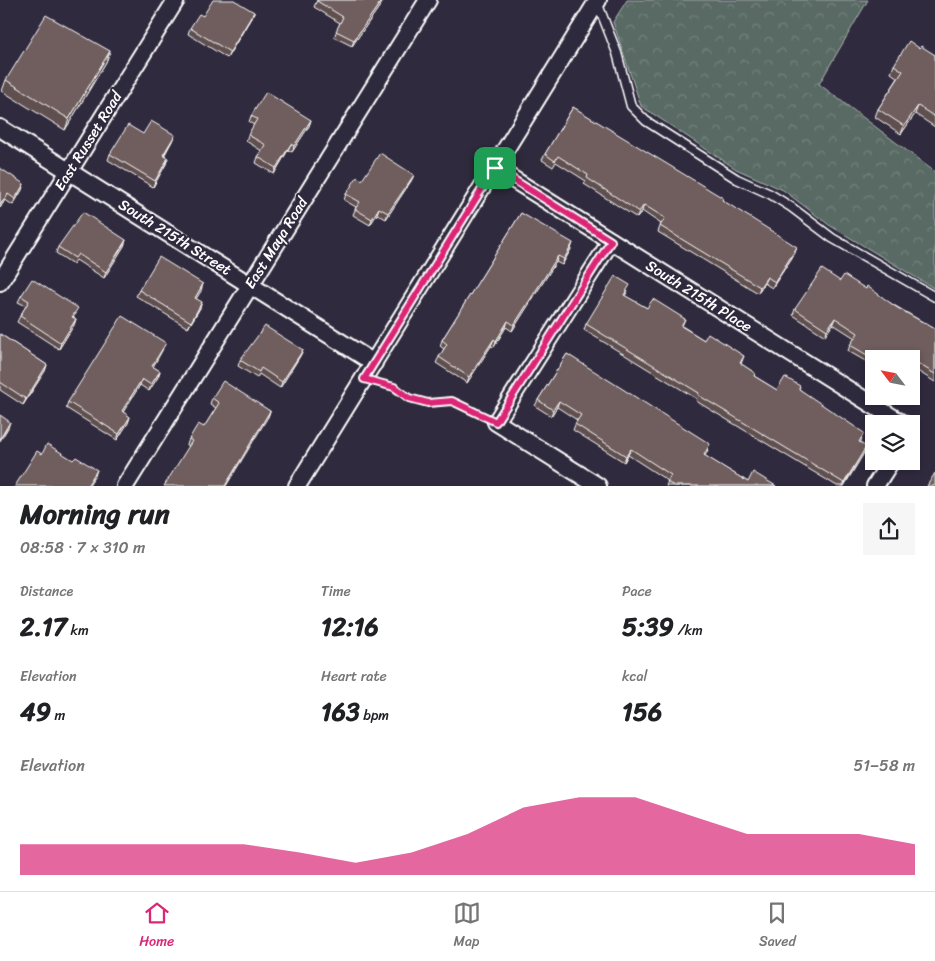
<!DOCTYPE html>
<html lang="en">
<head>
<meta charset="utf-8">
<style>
	:root { --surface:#fff; --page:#f6f6f6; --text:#202124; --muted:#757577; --line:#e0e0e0; --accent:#db2777 }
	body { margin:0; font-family:Sriracha,sans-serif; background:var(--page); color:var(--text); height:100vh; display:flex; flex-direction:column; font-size:19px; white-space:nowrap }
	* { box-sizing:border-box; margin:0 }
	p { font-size:16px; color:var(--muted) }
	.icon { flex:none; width:28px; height:28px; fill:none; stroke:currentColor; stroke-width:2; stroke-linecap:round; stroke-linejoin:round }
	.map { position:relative; height:486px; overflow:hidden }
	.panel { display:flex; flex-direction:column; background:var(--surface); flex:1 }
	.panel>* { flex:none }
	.needle { width:32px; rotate:302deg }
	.controls { position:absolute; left:865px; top:350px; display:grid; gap:10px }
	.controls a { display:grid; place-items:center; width:55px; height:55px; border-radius:0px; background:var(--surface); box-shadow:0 2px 8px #0003; font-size:25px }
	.pin { position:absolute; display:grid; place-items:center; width:42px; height:42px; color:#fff; margin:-21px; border-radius:10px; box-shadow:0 2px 8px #0006 }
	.round { display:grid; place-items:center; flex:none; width:52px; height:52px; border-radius:0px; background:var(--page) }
	.head { display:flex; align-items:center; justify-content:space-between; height:85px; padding:0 20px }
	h1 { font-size:28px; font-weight:700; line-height:38px }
	.stats { display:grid; grid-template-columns:repeat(3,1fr); gap:8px; height:85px; padding:5px 20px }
	.stats div { display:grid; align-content:center }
	.stats b { font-size:25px; font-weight:700 }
	.stats small { font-size:14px; font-weight:400 }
	.stats p { font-size:14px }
	.chart { height:140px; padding:10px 20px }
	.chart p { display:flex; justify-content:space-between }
	.chart svg { width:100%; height:90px; margin-top:5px; fill:var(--accent); opacity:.7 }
	.dock { display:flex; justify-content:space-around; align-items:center; height:70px; border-top:1px solid var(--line); background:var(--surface); font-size:14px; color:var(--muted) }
	.dock a { display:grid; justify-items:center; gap:2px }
	.dock .current { color:var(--accent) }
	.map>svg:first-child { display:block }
	.forest { fill:url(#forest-crowns); stroke:#acb5b2 }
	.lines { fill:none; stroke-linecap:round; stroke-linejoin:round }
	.service-casing { stroke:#fff; stroke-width:11 }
	.minor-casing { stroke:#fff; stroke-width:20 }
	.path { stroke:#fff; stroke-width:3; stroke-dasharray:4 4; stroke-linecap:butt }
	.service { stroke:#2f2a3d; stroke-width:8 }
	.minor { stroke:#2f2a3d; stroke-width:16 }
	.wall { fill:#605050; stroke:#fff }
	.shaded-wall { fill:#4e4141; stroke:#fff }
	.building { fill:#705d5d; stroke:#fff }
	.route-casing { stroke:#fff; stroke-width:10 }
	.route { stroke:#db2777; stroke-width:6 }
	.labels { text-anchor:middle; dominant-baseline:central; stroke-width:4; stroke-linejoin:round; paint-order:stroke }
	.street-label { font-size:15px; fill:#fff; stroke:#2f2a3d }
</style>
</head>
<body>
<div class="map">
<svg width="935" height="486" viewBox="0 0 935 486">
	<defs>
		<pattern id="forest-crowns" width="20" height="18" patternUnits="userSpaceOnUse" patternTransform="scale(1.25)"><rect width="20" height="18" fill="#596b64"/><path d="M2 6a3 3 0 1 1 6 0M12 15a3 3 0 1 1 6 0" fill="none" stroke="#72817b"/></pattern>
	</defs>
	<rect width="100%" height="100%" fill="#2f2a3d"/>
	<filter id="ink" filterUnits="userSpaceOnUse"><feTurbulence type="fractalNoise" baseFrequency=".02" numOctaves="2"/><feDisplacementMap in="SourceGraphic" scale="10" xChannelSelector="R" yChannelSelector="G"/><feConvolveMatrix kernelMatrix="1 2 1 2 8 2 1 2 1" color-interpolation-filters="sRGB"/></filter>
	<g filter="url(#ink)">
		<path class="forest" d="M627,0h241l-49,84 116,88v117l-106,-64 -46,-35 -47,-21 -95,-63 -28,-84z"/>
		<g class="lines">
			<defs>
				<path id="service" d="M597,2l20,51 14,53 15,15 91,58 33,15 21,13 41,31 103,59"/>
				<g id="minor">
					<path d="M0,128l374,235"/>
					<path d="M495,168l408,256"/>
					<path d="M0,282l176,-282"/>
					<path d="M125,486l303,-486"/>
					<path d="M297,486l301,-486"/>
					<path d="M598,486l-102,-64 115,-181"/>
					<path d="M875,486l16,-25"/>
				</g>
			</defs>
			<use href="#service" class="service-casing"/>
			<use href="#minor" class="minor-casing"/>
			<path class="path" d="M379,383l15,4 15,11 19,5 24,-2 30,15"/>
			<use href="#service" class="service"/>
			<use href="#minor" class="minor"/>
		</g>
		<g class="wall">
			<path d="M317,0h67l-32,46 -18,-9 6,-14 -26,-16z"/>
			<path d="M254,12l-3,6 -24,40 -39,-24 2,-6 13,-12z"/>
			<path d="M919,48l16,7v72l-20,-13 -14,20 -26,-17 3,-8 20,-31 -7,-5 3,-8z"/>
			<path d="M110,51l-4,11 -41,68 -63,-39 4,-11z"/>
			<path d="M573,107l149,93 73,53 -23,35 -8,-5 -6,10 -100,-61 3,-8 -19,-13 -5,7 -53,-34 2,-3 -30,-19 -3,5 -11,-7 3,-6z"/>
			<path d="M251,116l60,4 -2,6 -17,26 -4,-2 -14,24 -18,-11 2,-6 4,-6 -16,-10 2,-6 6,-10 -5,-3z"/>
			<path d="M143,134l29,7 -8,15 2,8 -13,23 -45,-27 2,-6z"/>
			<path d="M0,168l22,22 -9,15 -8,-5 -5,8z"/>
			<path d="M414,175l-3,6 -25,38 -9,-5 -7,11 -17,-10 3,-8 -12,-7 2,-6 16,-14z"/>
			<path d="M521,213l50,36 -9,16 -6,-3 -44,69 -6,-4 -12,20 -3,-1 -24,37 -31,-20 3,-6 5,-8 -4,-3 2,-6z"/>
			<path d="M126,240l-2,6 -20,32 -28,-18 -3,4 -17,-11 2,-6z"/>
			<path d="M840,281l26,8 69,40v53l-24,-15v-8h-37v7l-26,-15 2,-6 5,-7 -22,-14 -8,12 -32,-21 2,-6z"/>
			<path d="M139,290l62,1 -5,7 4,10 -12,20 -52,-32z"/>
			<path d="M628,291l-3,5 22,12 38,11 -3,7 22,14 40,16 -3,8 14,9 -1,3 23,14 22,-1 63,50 -2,4 4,10 -20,33h-7l-141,-85 1,-2 -113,-69 2,-6z"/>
			<path d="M21,296l55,18 -3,3 3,2 -2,6 -15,24 -42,-27 3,-6 6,-10 -8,-4z"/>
			<path d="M0,334l47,31 -2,6 -22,34 -23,-15z"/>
			<path d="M163,349l-10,18 7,4 -2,6 -9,14 -9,-6 -17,27 7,5 -2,6 -11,17 -51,-32 2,-6z"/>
			<path d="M303,350l-3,6 -20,32 -21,-14 -2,4 -19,-12 2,-6z"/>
			<path d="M567,354l141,96 -3,6 43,26 28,4h-110l2,-5 -40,-26 -4,7 -51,-32 4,-10 -20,-13 -6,9 -16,-10 3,-6z"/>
			<path d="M212,398l58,13 -2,6 -79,29 -2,-1 2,-6 15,-12 12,-19 -6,-4z"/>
		</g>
		<g class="shaded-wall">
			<path d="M382,0h2l-32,46 2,-6z"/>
			<path d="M254,12l-3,6 -24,40 3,-6z"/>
			<path d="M110,51l-4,11 -41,68 4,-11z"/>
			<path d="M918,106l-3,8 -14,20 3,-8z"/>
			<path d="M311,120l-2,6 -17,26 2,-6z"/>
			<path d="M175,135l-3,6 -11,20 2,-6z"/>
			<path d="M291,144l-3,6 -14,24 2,-6z"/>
			<path d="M168,158l-2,6 -13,23 2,-6z"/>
			<path d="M414,175l-3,6 -25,38 2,-6z"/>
			<path d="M24,184l-2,6 -9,15 2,-6z"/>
			<path d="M8,194l-3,6 -5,8v-3z"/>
			<path d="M644,205l-2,6 -5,7 2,-6z"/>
			<path d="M379,208l-2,6 -7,11 2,-6z"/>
			<path d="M126,240l-2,6 -20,32 2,-6z"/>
			<path d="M573,243l-2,6 -9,16 2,-6z"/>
			<path d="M797,247l-2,6 -23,35 3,-6z"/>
			<path d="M558,256l-2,6 -44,69 2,-6z"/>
			<path d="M767,277l-3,6 -6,10 2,-6z"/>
			<path d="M203,284l-2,7 -8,13 2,-6z"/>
			<path d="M202,302l-2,6 -12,20 3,-6z"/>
			<path d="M835,318l-2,6 -8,12 2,-6z"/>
			<path d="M76,319l-2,6 -15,24 2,-6z"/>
			<path d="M508,321l-2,6 -12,20 2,-6z"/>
			<path d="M494,339l-3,7 -24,37 2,-6z"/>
			<path d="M303,350l-3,6 -20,32 2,-6z"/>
			<path d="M47,365l-2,6 -22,34 3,-6z"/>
			<path d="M160,371l-2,6 -9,14 2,-6z"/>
			<path d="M142,379l-2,6 -20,32 2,-6z"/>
			<path d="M559,401l-2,6 -6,9 2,-6z"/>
			<path d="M270,411l-2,6 -42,69h-1z"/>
			<path d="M130,417l-2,6 -11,17 2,-6z"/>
			<path d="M10,422l-2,6 -8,13v-2z"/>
			<path d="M866,447l-2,6 -20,33h-1z"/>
			<path d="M631,449l-3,6 -4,7 2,-6z"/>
			<path d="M97,470l-2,6 -7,10h-1z"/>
		</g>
		<g class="building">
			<path d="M213,0h21l20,12 -24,40 -40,-24 9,-14 4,2z"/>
			<path d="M317,0h65l-28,40 -18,-9 7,-14 -26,-16z"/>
			<path d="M46,15l64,36 -41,68 -63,-39z"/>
			<path d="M909,41l10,7 2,-2 14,9v62l-17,-11 -14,20 -26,-17 25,-38 -9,-6z"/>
			<path d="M266,92l45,28 -17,26 -3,-2 -15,24 -18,-11 8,-12 -18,-10 9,-16 -6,-3z"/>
			<path d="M573,107l150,91 -1,2 75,47 -22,35 -8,-5 -7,10 -100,-61 5,-8 -21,-13 -5,7 -52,-34 1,-3 -30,-19 -3,5 -10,-7z"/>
			<path d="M151,121l24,14 -12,20 5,3 -13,23 -45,-27 18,-29 15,9z"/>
			<path d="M380,153l34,22 -26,38 -9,-5 -7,11 -17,-10 5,-7 -14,-8 11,-17 5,3z"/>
			<path d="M0,168l24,16 -9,15 -7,-5 -8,11z"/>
			<path d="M83,212l43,28 -20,32 -28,-18 -3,4 -17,-11z"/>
			<path d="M521,213l52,30 -9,16 -6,-3 -44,69 -6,-4 -12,20 -2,-2 -25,38 -30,-20 8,-13 -5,-4z"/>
			<path d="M159,257l44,27 -8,14 7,4 -11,20 -52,-32z"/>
			<path d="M822,269l18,12 4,-6 22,14 1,-3 29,21 39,22v45l-23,-14 -1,1v-2h-37l-24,-14 8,-12 -23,-15 -8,12 -32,-21z"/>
			<path d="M615,276l15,9 -6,10 23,13 6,-9 32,20 -4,7 23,14 4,-7 36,23 -4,7 15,10 -1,3 23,14 8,-13 15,9 -1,3 65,44 -5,9 7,5 -22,36 -146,-88 1,-2 -113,-69z"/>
			<path d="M32,279l46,29 -6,9 4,2 -15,24 -41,-27 9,-15 -8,-5z"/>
			<path d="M122,316l44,27 -14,23 8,5 -9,14 -9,-6 -20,32 8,6 -11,17 -51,-32z"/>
			<path d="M265,326l38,24 -21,32 -21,-14 -2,4 -19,-12z"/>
			<path d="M0,334l47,31 -21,34 -26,-17z"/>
			<path d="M567,354l143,90 -6,11 44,27 5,-10 23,14h-102l-7,-4 4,-7 -40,-26 -5,7 -51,-32 6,-9 -22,-14 -6,9 -15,-10z"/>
			<path d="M223,381l47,30 -45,75h-61l28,-45 -3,-2 9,-15 6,3 15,-24 -7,-5z"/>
			<path d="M0,415l10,7 -10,17z"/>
			<path d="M47,444l26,16 3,-3 21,13 -10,16h-72l22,-35 5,3z"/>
			<path d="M935,473v13h-8z"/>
		</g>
	</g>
	<g class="lines" filter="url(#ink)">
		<defs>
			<path id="route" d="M495,168l116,73 -115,181 -44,-21 -24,2 -19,-5 -15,-11 -30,-8z"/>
		</defs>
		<use href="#route" class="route-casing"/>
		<use href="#route" class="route"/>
	</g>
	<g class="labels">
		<g class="street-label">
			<text transform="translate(88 141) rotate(-58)">East Russet Road</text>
			<text transform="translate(175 237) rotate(32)">South 215th Street</text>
			<text transform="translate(276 243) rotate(-58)">East Maya Road</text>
			<text transform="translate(699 296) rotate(32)">South 215th Place</text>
		</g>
	</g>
</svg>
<div class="controls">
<a><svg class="needle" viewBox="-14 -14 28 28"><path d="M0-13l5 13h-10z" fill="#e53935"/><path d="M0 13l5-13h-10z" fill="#757577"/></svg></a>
<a><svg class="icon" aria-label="layers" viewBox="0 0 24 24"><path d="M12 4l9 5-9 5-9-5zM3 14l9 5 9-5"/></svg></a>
</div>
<div class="pin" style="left:495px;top:168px;background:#1e9e55"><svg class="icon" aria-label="arrive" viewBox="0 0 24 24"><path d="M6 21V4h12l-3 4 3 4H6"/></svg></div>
</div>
<section class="panel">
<div class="head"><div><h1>Morning run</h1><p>08:58 · 7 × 310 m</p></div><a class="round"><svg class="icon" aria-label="share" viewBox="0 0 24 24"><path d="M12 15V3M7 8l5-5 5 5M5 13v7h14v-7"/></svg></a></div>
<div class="stats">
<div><p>Distance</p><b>2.17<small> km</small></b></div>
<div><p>Time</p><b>12:16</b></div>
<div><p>Pace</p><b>5:39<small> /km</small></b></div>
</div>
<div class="stats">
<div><p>Elevation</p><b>49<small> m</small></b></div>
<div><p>Heart rate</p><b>163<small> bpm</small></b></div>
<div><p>kcal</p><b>156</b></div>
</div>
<div class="chart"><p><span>Elevation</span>51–58 m</p>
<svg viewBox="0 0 160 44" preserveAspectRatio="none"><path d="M0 44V29L10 29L20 29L30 29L40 29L50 33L60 38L70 33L80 24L90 11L100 6L110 6L120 15L130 24L140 24L150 24L160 29V44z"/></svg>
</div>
</section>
<nav class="dock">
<a class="current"><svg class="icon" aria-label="home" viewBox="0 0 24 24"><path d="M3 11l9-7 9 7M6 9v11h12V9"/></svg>Home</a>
<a><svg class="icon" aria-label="map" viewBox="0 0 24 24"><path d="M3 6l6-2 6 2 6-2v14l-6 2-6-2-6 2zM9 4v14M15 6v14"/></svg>Map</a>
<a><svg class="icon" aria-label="saved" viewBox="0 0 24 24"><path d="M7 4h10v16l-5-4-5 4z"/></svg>Saved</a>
</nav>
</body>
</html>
